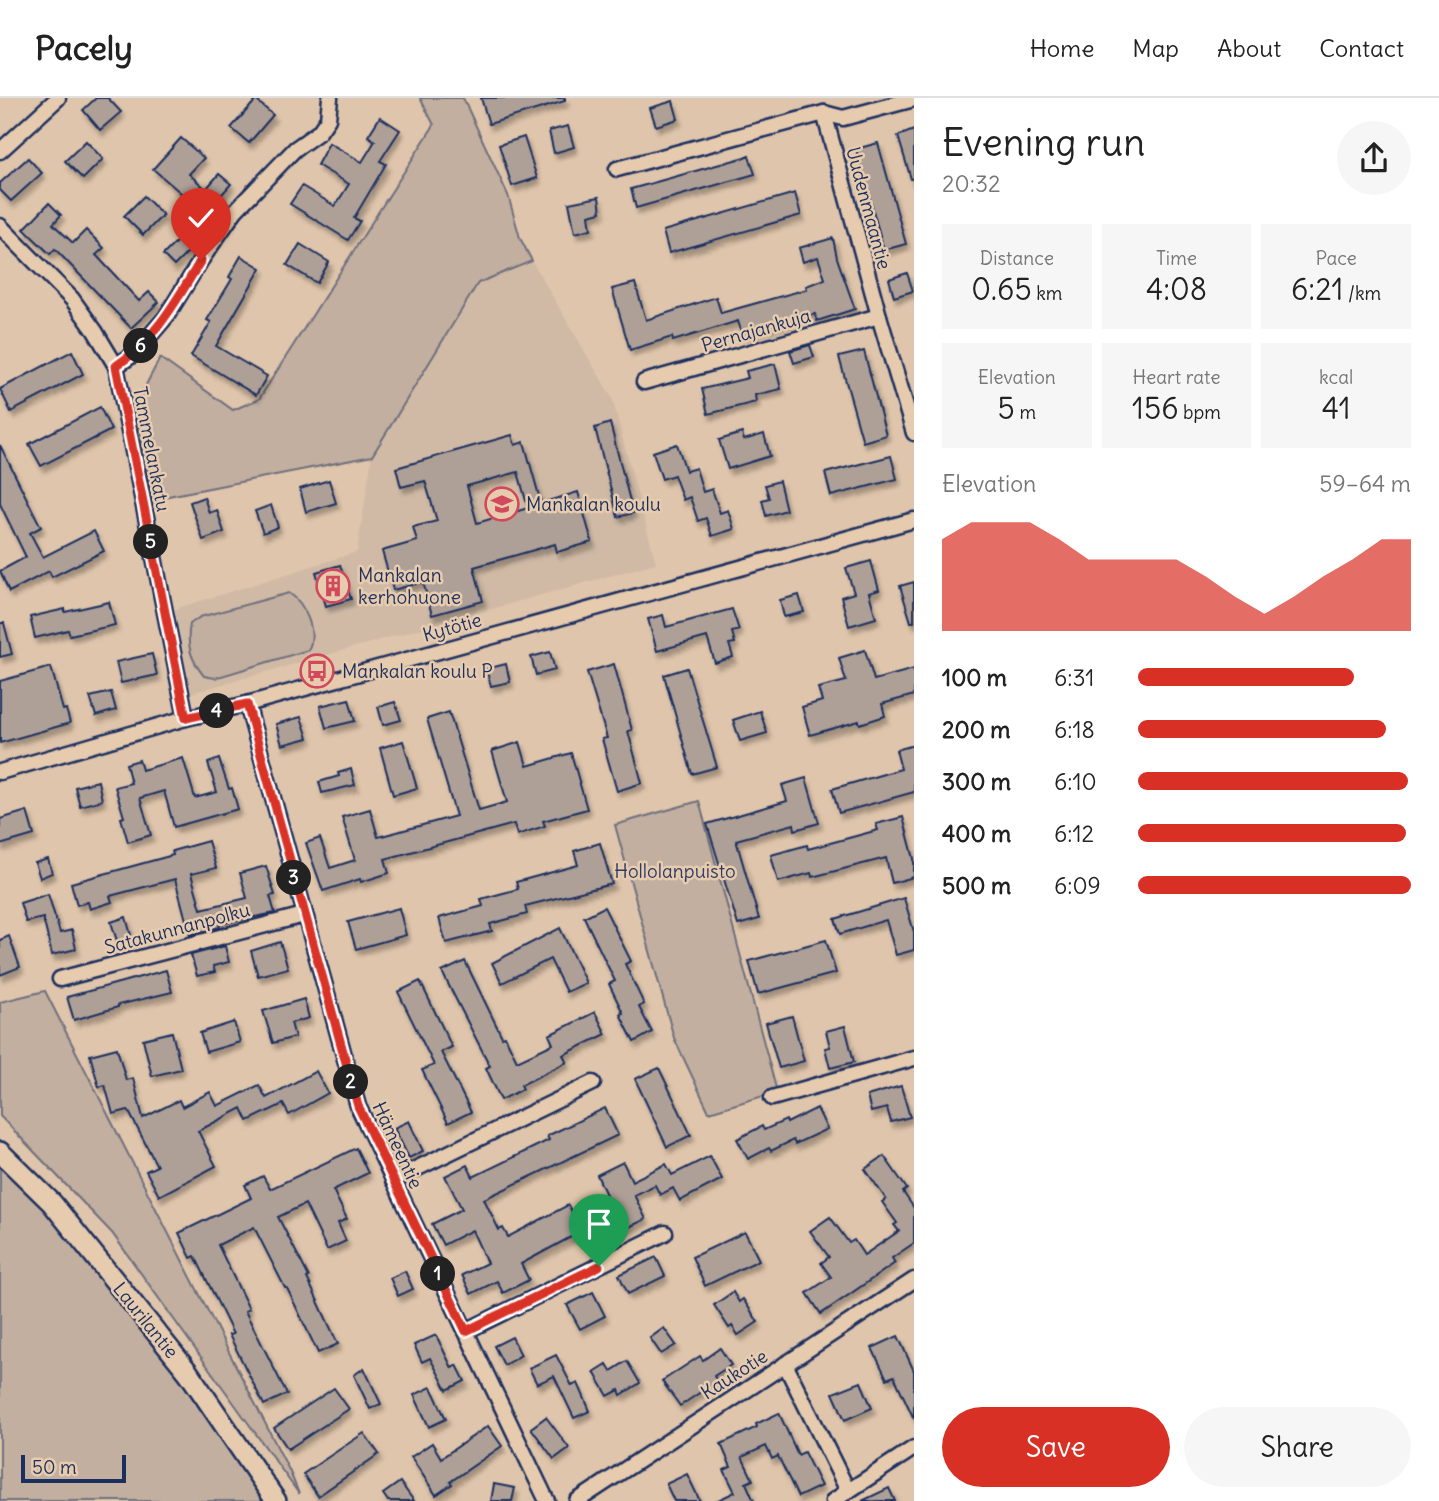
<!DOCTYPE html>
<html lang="en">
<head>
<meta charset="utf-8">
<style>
	:root { --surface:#fff; --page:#f6f6f6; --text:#222; --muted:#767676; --line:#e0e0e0; --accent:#d93025 }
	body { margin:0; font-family:Delius,sans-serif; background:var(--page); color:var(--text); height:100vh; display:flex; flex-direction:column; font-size:26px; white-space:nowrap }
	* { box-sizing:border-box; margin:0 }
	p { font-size:23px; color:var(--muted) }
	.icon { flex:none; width:38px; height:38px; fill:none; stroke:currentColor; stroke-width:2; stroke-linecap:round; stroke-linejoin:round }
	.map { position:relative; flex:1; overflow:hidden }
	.details { display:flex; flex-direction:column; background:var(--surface); width:525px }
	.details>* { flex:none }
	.scale { position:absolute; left:21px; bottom:18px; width:105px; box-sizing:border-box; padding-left:7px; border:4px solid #1b2f5e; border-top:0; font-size:19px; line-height:24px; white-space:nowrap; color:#1b2f5e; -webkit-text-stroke:5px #e7cbae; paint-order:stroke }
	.pin { position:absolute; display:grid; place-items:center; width:60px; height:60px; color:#fff; margin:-72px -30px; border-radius:50% 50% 50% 0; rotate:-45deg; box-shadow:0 0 7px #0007 }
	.pin .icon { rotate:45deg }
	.km { position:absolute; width:35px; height:35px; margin:-18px; border-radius:50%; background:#222; color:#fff; font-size:19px; line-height:35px; text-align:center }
	.round { display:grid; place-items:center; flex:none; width:74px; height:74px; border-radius:37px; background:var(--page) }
	.headline { display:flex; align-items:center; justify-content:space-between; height:119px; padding:0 28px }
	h1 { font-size:38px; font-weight:600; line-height:52px }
	.metrics { display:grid; grid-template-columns:repeat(3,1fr); gap:10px; height:119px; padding:7px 28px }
	.metrics div { display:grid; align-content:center; border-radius:0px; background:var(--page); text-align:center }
	.metrics b { font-size:30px; font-weight:600 }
	.metrics small { font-size:19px; font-weight:400 }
	.metrics p { font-size:19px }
	.chart { height:196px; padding:14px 28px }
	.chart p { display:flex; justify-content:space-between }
	.chart svg { width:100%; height:126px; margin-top:7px; fill:var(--accent); opacity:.7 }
	.cta { display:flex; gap:14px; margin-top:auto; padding:14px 28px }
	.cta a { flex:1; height:80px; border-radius:42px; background:var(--accent); color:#fff; font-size:28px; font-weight:600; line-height:80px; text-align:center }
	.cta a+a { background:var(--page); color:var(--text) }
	ul { padding:0 28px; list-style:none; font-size:23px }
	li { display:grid; grid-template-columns:112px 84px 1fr; align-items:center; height:52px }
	li i { height:18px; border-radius:9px; background:var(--accent) }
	header { display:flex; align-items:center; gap:42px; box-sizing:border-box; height:98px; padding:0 35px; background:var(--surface); border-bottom:2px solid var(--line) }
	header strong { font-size:33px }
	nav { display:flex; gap:38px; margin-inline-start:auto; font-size:24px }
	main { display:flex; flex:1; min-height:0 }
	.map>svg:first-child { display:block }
	.built { fill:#d0baa5 }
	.green { fill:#c2af9f; stroke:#6e6f7e; stroke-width:2 }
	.building { fill:#aea097; stroke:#1b2f5e; stroke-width:2; fill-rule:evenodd; filter:url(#shadow) }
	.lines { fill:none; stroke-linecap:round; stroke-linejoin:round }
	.street-casing { stroke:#1b2f5e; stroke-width:19 }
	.secondary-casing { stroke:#1b2f5e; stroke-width:24 }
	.street { stroke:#e7cbae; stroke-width:14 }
	.secondary { stroke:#e7cbae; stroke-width:19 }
	.route-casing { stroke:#fff; stroke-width:14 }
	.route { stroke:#d93025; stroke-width:9 }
	.labels { text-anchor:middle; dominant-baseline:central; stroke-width:5; stroke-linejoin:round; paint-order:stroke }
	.street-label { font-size:19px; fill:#1b2f5e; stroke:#e7cbae }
	.poi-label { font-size:19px; fill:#1b2f5e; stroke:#e7cbae; text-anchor:start }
	.park-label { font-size:19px; fill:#2c3c64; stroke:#e7cbae }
</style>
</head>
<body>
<header>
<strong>Pacely</strong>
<nav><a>Home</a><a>Map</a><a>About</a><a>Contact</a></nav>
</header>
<main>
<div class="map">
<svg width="914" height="1403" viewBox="0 0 914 1403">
	<defs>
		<filter id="shadow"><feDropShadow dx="3" dy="5.5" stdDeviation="2" flood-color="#0004"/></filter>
	</defs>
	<rect width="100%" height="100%" fill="#dfc5ab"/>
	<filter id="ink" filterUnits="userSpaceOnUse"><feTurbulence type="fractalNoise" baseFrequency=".0143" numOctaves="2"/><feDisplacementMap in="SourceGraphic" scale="14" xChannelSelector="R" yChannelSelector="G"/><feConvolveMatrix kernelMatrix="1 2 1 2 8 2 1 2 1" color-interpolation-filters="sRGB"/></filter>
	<g filter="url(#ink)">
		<path class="built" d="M532,163l80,137 44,165 -465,130 -16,-84 182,-57 15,-96 106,-173z"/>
		<g class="green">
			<path d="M420,0h43l45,97 12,43 12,23 -54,22 -106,173 -219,43 -18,-93 25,-48 73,52 26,-11 175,-274z"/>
			<path d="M289,495c16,10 29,40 19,57l-93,28 -11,-2c-13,-16 -18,-31 -14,-52l10,-7z"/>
			<path d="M699,703l78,291 -68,20 -35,-74 -59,-213z"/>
			<path d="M45,893l245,481 9,22 -187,-261 -112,-117v-114z"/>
			<path d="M0,1054l52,51 224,298h-276z"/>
		</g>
		<g class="building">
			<path d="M96,0h12l13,14 -21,18 -17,-20z"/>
			<path d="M481,0h84v3l-76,23z"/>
			<path d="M256,2l17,15 -24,28 -18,-15z"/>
			<path d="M673,3l5,18 -22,7 -6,-18z"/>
			<path d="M380,19l20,13 -20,31 6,3 -32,54 6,3 -12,19 -58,-36 12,-18 33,20 14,-22 -32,-19 12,-22 33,19 13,-21 -7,-5z"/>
			<path d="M568,28l6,21 -20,6 -5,-22z"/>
			<path d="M914,32v49h-3l-13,-43z"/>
			<path d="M524,39l13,41 -25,8 -13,-41z"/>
			<path d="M181,40l23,20 -15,16 17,15 13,-15 12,10 -16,18 -10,-8 -10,11 -42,-36z"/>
			<path d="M86,43l17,18 -20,20 -18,-18z"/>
			<path d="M878,45l28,101 -22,6 -28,-101z"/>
			<path d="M749,58l6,18 -119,34 -5,-19z"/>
			<path d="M28,60l14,15 -31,28 -11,-11v-7z"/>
			<path d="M795,95l6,22 -132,38 -6,-22z"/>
			<path d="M144,98l19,19 -20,20 -19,-19z"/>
			<path d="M599,99l2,15 -12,3 2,14 -16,4 -6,-30z"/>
			<path d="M49,105l12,12 -8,9 20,19 13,-13 18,18 -8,7 43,46 10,-9 10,10 -28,26 -76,-79 -5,5 -26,-25z"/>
			<path d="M180,140l11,11 -17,17 -11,-11z"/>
			<path d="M833,140l4,20 18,51 -38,12 -2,-7 -73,20 -4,-13 -65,20 -1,-4 -42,13 -18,-61 23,-6 11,37 70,-23 5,16 86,-24 -1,-3 19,-7 -7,-22 -15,5 -4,-14z"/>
			<path d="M300,146l29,18 -12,21 -30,-18z"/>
			<path d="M241,158l20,12 -45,78 51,30 -11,19 -65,-39 20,-34 -4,-2 25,-41 -3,-2z"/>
			<path d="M907,175l6,18 -19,6 -5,-18z"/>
			<path d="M810,247l4,12 -20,6 -4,-12z"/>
			<path d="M72,253l11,23 -72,38 -11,-23z"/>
			<path d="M864,253l22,84 -23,7 -24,-85z"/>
			<path d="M775,266l6,25 -26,6 1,7 -48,12 -6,-25 46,-11 -2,-7z"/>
			<path d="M100,309l11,23 -70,36 -12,-22z"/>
			<path d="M610,325l23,90 -15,4 -23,-89z"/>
			<path d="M742,335l2,7 20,-6 6,22 -42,13 -9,-29z"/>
			<path d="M512,337l3,10 9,-3 17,61 37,-11 14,50 -35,10 -2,-8 -81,23 9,34 -51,14 -9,-33 -30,8 -11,-39 35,-10 -4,-14 24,-6 -12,-40 -24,6 -5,-19zM518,374l10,36 -51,15 -10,-37z"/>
			<path d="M677,346l9,27 10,-3 7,24 9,-3 8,24 8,-3 6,19 -22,7 -6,-18 -8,3 -8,-24 -7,3 -9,-25 -12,4 -9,-27z"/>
			<path d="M0,347l41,82 -11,6 13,24 51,-26 10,20 -52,26 -3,-6 -40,21 -9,-21 26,-14 -26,-53z"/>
			<path d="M891,358l6,23 -66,17 -6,-23z"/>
			<path d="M329,382l7,23 -30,9 -6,-23z"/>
			<path d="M779,383l7,29 -20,6 -4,-16 7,-2 -4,-13z"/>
			<path d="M204,399l5,16 8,-3 7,22 -21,8 -13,-38z"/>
			<path d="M271,407l7,22 -15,6 -8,-22z"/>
			<path d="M871,463l8,29 -10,3 7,25 -27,8 -8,-29 13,-4 -8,-25z"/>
			<path d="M340,467l11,34 -25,7 -10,-34z"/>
			<path d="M914,484v40h-3l-11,-36z"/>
			<path d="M799,497l5,17 -20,5 -4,-17z"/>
			<path d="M109,504l6,23 -45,10 -2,-5 -33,8 -5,-21 35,-8v3z"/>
			<path d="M732,511l7,21 -7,2 3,11 -6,1 4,13 -18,6 -8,-26 -50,14 -9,-32 15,-4 3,12z"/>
			<path d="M0,525h4l8,31 -12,3z"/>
			<path d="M865,552l9,30 40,-11v26l-32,9 3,12 -25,8 -1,-3 -49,14 -8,-28 20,-6 -4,-13 28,-7 -7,-23z"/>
			<path d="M550,554l5,18 -19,5 -5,-18z"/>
			<path d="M152,556l5,21 -36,8 -5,-21z"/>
			<path d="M506,566l4,18 -19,4 -5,-17z"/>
			<path d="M614,566l18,66 -4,1 14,52 -25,8 -15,-52 5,-1 -20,-66z"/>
			<path d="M51,569l12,43 3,-1 4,14 -70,20v-62z"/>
			<path d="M687,570l30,99 -25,7 -28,-99z"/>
			<path d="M111,594l5,18 -20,6 -6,-19z"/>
			<path d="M349,601l6,22 -29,7 -6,-22z"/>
			<path d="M395,604l6,18 -18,5 -5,-18z"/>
			<path d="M760,613l7,22 -27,8 -7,-21z"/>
			<path d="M449,614l30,98 28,-8 -15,-51 28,-9 7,24 44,-13 16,56 -44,12 2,5 -28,9 -3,-11 -129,35 4,14 -28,9 -1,-3 -37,12 -17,-48 14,-5 10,30 25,-8 -13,-43 28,-8 8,28 78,-21 -29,-97z"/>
			<path d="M301,619l7,21 -26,7 -6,-21z"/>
			<path d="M403,643l14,47 -24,7 -13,-47z"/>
			<path d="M914,647v47l-75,21 -7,-24 69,-20 -5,-19z"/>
			<path d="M183,660l12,40 22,-6 -9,-29 11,-4 10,30 3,-1 6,21 -64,18 -10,-36 -24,7 11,37 -23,7 -7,-24 3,-1 -9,-30 16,-4 -5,-19 13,-4 3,10z"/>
			<path d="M351,671l4,16 -33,8 -3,-11 20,-6 -1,-3z"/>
			<path d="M806,680l13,45 -24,7 -1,-6 -58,16 23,79 -21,6 -31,-101 80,-23 -5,-16z"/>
			<path d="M98,683l4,19 -22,6 -5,-19z"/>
			<path d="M27,713l7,24 -34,10v-26z"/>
			<path d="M903,719l11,42v18l-22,6 -6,-25 -74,19 -1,-4 -33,9 -7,-27 36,-10 1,4 70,-19 -2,-6z"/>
			<path d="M208,743l8,27 -25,6 10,35 46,-11 -7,-25 26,-7 9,29 -5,1 5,17 -56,11 1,3 -30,8 -15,-56 -65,17 2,6 -22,7 -2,-7 -11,3 -6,-22 102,-28 -1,-4z"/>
			<path d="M600,745l12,41 -87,22 2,8 -37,10 2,7 -46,12 -7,-25 44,-12 -2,-7 37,-10 -2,-7 62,-17 -4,-14z"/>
			<path d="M48,761l4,14 -12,5 -5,-15z"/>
			<path d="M48,796l12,39 12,-3 4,19 -24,6 -9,-37 -17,4 -6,-19z"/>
			<path d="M904,800l10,34v18l-18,5 -10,-35 -46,14 -5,-15z"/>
			<path d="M604,809l27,54 -6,3 19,40 -5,3 13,25 -18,10 -14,-28 3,-1 -14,-29 6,-3 -31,-64z"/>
			<path d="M399,810l7,27 -50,14 -8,-27z"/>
			<path d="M126,819l6,22 -14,5 -7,-22z"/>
			<path d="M560,830l26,55 -20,9 -16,-33 -48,24 -10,-20z"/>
			<path d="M9,838l11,31 -20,8v-35z"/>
			<path d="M826,842l10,33 -78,21 -9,-33z"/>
			<path d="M280,844l8,26 -30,8 -7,-25z"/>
			<path d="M225,848l4,16 -16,4 2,6 -18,4 -6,-21z"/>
			<path d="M465,863l37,76 3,-1 12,25 36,-17 -4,-9 46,-23 11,22 -43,21 4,7 -46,23 2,4 -22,11 -15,-32 4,-2 -48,-94z"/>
			<path d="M166,872l6,22 -54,13v2l-44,13 -7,-23z"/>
			<path d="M420,883l32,66 -11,5 30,60 -23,11 -26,-53 12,-5 -36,-73z"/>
			<path d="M304,901l5,19 -18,5 4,14 -22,6 -10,-32z"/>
			<path d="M792,918l12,45 -25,7 -13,-45z"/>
			<path d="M234,924l6,20 -34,10 -6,-19z"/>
			<path d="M845,928l9,36 -24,6 -5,-20 5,-1 -4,-16z"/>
			<path d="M172,934l9,37 -29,7 -9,-37z"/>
			<path d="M117,950l9,32 7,-2 10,40 36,-18 3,7 28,-15 7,14 42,-21 7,13 50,-27 12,22 -39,22 -6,-11 -35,17 -6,-13 -44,23 18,35 -57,30 -13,-25 11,-5 -29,-56 -15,4 -8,-29 -6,2 -9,-32z"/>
			<path d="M659,970l32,67 -24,12 -32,-68z"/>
			<path d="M901,988l9,31 -19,5 -4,-14 -16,4 -4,-16z"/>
			<path d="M605,1010l13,27 -134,64 15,31 4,-2 5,9 60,-32 14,26 -61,33 8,16 -26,13 -6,-12 -26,13 -9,-19 25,-12 -15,-33 -29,15 -11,-21 30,-15 -17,-33 22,-11 6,12 76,-37 -2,-4z"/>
			<path d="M817,1010l10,21 -32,15 -2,-4 -22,11 -2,-3 -21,11 -11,-20 25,-13 2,4 22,-10 1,3z"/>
			<path d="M409,1023l14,30 -14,7 -15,-30z"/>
			<path d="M356,1050l12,25 -35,17 14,29 -9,4 8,18 -19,9 -22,-46 -27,13 31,60 -2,1 31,66 -20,9 -31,-65h-2l-31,-61 -36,18 31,64 -4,2 42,83 -23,11 -35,-70 4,-1 -38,-78 -4,2 -12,-25 72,-35 -6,-13 18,-9 7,13z"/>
			<path d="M710,1058l12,23 -42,22 -7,-13 -13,7 -5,-10 -21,10 12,24 -27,13 -11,-24 3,-2 -14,-31 26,-13 9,19 34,-17 6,11z"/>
			<path d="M884,1058l23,33 -4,3 11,16v35l-22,15 3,5 -74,51 -14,-21 24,-16 -10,-14 8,-6 -19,-26 20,-14 19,26 5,-3 10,15 35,-24 -5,-6 3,-2 -15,-21 4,-3 -21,-30z"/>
			<path d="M745,1134l14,28 -54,26 -13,-29z"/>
			<path d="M656,1159l9,19 -37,18 -9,-19z"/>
			<path d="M405,1173l8,18 -15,7 -8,-18z"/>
			<path d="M593,1194l12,24 -25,13 -13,-24z"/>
			<path d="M733,1194l6,10 4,-3 15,23 -20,13 -6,-9 -3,2 -15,-23z"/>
			<path d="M664,1230l12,17 -15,9 -11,-16z"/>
			<path d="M436,1237l16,33 5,-3 8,16 -18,9 -17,-32 -8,4 -8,-17z"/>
			<path d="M898,1238l16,35v48l-20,-43 -7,3 -15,-31z"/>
			<path d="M512,1239l9,18 -17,10 -10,-19z"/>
			<path d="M720,1250l11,17 -17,11 3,5 -37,25 -18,-25 38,-25 3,4z"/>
			<path d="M556,1257l16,31 6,-3 12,28 -16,7 -20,-42 -17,8 -8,-16z"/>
			<path d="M627,1263l13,22 -19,12 -2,-5 -11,6 -14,-24 13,-8 4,7z"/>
			<path d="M364,1270l17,36 -11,5 -16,-34z"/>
			<path d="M861,1284l11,26 -27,12 -12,-27z"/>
			<path d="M431,1289l15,32 -17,8 -15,-32z"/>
			<path d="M334,1290l15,21 -61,40 -14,-21z"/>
			<path d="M779,1315l19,42 6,-3 17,34 -23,11 -20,-41 -6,3 -6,-13 -24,11 11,23 -7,3 8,18h-38l19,-9 -11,-22 7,-3 -10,-23 36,-17 -1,-3z"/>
			<path d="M546,1319l23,31 -15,11 -23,-31z"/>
			<path d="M488,1328l14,20 -52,36 2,2 -16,11 -25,-38 21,-14 9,15z"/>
			<path d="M364,1335l15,21 -61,42 -15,-22z"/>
			<path d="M687,1376l13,27h-26l-8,-17z"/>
			<path d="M400,1384l14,19h-26l-5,-7z"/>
			<path d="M494,1386l21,4 -3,13h-21z"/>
			<path d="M889,1390l6,13h-33z"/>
		</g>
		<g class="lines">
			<defs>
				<g id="street">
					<path d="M824,15l55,203 35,117"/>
					<path d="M0,53l58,-53"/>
					<path d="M617,71l207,-56 19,5 71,-19"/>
					<path d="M0,128l72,73 23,32 21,35 70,352"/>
					<path d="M116,268l18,-12 32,-37 35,-57 34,-49 60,-62 24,-17 9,-13 2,-21"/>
					<path d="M644,284l235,-66"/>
					<path d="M247,606l111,402 189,395"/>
					<path d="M0,674l186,-54 61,-14 667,-184"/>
					<path d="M60,881l244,-64"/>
					<path d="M772,1000l142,-40"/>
					<path d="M393,1082l200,-97"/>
					<path d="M466,1233l199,-98"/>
					<path d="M785,1266l63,127"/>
					<path d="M577,1403l337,-221"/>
					<path d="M833,1403l81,-53"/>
				</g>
				<path id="secondary" d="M0,1054l52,51 136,169 88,129"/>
			</defs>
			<use href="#street" class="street-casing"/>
			<use href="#secondary" class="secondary-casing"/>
			<use href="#street" class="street"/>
			<use href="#secondary" class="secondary"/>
		</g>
	</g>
	<g class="lines" filter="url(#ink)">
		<defs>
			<path id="route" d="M201,162c-24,40 -46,80 -85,106l70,352 61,-14 111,402 108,225 133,-65"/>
		</defs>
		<use href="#route" class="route-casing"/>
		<use href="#route" class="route"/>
	</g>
	<defs>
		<symbol id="school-ring" viewBox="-11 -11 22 22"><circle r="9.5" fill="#e7cbae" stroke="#d1495b" stroke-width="1.5"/><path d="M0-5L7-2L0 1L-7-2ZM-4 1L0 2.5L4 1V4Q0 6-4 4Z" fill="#d1495b"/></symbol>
		<symbol id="building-ring" viewBox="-11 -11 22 22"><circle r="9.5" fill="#e7cbae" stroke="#d1495b" stroke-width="1.5"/><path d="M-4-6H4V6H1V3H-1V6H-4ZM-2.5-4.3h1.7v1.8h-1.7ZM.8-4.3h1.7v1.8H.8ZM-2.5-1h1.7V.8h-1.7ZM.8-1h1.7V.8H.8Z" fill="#d1495b"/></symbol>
		<symbol id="bus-ring" viewBox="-11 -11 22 22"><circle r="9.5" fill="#e7cbae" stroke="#d1495b" stroke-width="1.5"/><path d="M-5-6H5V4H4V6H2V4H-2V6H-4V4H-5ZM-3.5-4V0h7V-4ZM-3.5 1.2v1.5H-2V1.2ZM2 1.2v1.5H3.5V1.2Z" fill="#d1495b"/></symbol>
	</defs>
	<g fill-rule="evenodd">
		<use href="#school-ring" x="483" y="387" width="38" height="38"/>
		<use href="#building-ring" x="314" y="469" width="38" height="38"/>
		<use href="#bus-ring" x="298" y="554" width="38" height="38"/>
	</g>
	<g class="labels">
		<g class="street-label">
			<text transform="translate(869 110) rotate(75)">Uudenmaantie</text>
			<text transform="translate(756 232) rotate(-16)">Pernajankuja</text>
			<text transform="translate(152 351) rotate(79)">Tammelankatu</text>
			<text transform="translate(452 529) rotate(-16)">Kytötie</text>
			<text transform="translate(177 830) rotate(-15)">Satakunnanpolku</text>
			<text transform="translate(398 1047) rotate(65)">Hämeentie</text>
			<text transform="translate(146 1222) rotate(51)">Laurilantie</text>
			<text transform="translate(734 1276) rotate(-33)">Kaukotie</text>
		</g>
		<g class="poi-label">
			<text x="526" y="406">Mankalan koulu</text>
			<text x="358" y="477">Mankalan<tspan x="358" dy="22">kerhohuone</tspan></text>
			<text x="342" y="573">Mankalan koulu P</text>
		</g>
		<g class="park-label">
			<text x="675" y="773">Hollolanpuisto</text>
		</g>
	</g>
</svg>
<div class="scale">50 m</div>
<div class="pin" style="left:599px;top:1168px;background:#1e9e55"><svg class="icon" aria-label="arrive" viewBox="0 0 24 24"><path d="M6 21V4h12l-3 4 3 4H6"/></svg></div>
<div class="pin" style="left:201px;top:162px;background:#d93025"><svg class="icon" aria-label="check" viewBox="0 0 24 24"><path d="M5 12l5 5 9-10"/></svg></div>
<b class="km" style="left:438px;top:1176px">1</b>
<b class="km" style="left:351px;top:984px">2</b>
<b class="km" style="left:294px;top:780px">3</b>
<b class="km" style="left:217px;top:613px">4</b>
<b class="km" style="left:151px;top:444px">5</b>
<b class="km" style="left:141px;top:248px">6</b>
</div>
<section class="details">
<div class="headline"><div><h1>Evening run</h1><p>20:32</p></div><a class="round"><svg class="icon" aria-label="share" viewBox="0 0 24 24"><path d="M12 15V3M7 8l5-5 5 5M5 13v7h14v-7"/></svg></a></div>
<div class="metrics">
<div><p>Distance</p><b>0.65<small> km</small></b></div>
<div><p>Time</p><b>4:08</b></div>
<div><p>Pace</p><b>6:21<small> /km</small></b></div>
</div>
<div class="metrics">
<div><p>Elevation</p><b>5<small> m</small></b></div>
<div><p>Heart rate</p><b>156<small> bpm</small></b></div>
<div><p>kcal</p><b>41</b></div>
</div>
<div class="chart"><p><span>Elevation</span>59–64 m</p>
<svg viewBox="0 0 160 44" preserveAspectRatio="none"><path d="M0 44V12L10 6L20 6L30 6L40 12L50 19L60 19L70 19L80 19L90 25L100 32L110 38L120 32L130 25L140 19L150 12L160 12V44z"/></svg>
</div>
<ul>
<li><b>100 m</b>6:31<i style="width:79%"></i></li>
<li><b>200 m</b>6:18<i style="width:91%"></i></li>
<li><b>300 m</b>6:10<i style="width:99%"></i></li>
<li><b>400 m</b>6:12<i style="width:98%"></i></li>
<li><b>500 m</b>6:09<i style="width:100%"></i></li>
</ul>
<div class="cta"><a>Save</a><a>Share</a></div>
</section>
</main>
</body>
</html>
